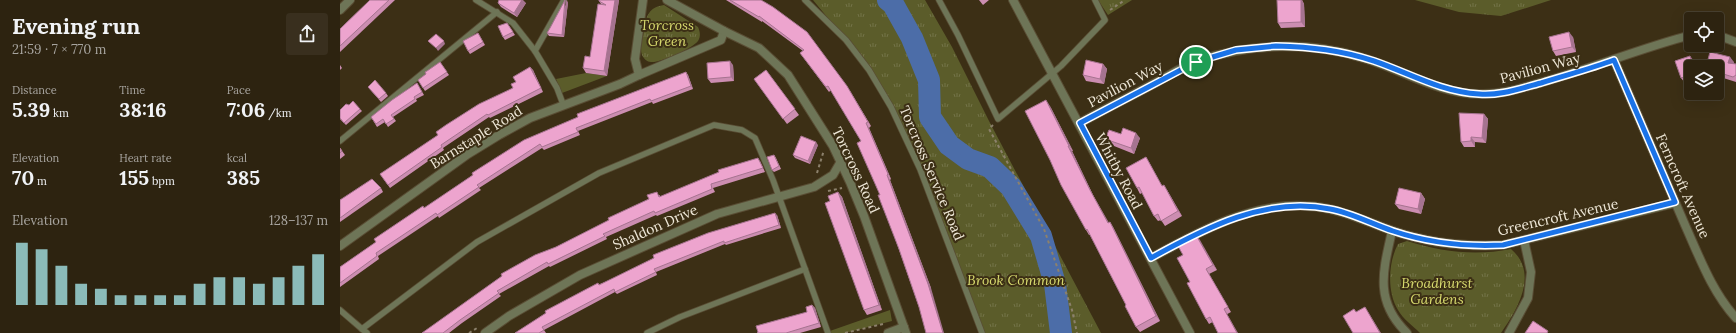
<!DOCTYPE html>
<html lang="en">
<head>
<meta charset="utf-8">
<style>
	:root { --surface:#2d2310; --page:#392f1e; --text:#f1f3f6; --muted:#a7a49f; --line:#484030; --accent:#8bbbb9 }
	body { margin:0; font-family:Lora,serif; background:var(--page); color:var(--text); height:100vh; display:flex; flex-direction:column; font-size:15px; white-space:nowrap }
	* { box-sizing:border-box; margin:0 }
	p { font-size:13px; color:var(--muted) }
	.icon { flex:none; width:22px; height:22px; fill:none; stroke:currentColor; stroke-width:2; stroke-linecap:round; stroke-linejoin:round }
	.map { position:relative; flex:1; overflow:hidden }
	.sheet { display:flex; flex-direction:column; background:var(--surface); width:340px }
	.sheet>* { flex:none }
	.buttons { position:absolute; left:1344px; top:12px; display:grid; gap:8px }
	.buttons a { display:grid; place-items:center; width:40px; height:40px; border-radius:4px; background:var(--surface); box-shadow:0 4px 16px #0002,0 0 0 1px var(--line); font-size:20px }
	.pin { position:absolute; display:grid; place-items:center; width:34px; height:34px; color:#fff; margin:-17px; border:2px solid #fff; border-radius:50%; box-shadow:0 1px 4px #0007 }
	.round { display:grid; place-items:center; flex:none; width:42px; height:42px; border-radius:4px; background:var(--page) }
	.overview { display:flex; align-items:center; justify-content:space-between; height:68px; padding:0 12px }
	h1 { font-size:22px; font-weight:700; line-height:30px }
	.stats { display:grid; grid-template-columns:repeat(3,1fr); gap:6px; height:68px; padding:4px 12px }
	.stats div { display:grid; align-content:center }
	.stats b { font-size:20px; font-weight:700 }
	.stats small { font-size:11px; font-weight:400 }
	.stats p { font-size:11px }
	.chart { height:112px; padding:8px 12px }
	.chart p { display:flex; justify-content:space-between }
	.chart svg { width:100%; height:72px; margin-top:4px; stroke:var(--accent); stroke-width:6 }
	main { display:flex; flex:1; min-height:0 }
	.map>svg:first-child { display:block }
	.grass { fill:#5b5c2a }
	.park { fill:url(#park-tufts) }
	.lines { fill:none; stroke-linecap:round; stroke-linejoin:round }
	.river { stroke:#4c6da8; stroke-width:22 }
	.service-casing { stroke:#594d34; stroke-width:7 }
	.minor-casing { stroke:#594d34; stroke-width:10 }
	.path { stroke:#8c816c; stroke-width:2; stroke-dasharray:3 3; stroke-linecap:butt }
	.service { stroke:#6e7557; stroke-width:5.5 }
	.minor { stroke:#6e7557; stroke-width:8 }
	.wall { fill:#cc8db1 }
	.shaded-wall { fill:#a67390 }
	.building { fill:#eda4ce; stroke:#a67390 }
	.route-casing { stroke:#fff; stroke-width:8 }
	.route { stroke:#1a73e8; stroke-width:5 }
	.labels { text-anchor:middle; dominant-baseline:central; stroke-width:4; stroke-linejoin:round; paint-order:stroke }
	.park-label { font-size:14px; font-style:italic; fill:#d7da6e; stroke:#3c2f15 }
	.street-label { font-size:14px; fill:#efe8d8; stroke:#3c2f15 }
</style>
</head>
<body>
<main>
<section class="sheet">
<div class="overview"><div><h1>Evening run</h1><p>21:59 · 7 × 770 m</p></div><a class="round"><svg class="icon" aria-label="share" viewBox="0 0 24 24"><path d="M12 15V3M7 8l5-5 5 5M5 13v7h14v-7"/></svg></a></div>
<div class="stats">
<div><p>Distance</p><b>5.39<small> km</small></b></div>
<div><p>Time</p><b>38:16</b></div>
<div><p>Pace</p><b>7:06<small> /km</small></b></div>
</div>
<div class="stats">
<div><p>Elevation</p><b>70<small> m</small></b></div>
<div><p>Heart rate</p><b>155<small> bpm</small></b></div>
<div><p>kcal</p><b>385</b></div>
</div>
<div class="chart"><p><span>Elevation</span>128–137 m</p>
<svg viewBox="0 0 160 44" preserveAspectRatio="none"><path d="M5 44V6M15 44V10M25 44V20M35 44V31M45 44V34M55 44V38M65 44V38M75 44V38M85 44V38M95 44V31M105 44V27M115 44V27M125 44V31M135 44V27M145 44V20M155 44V13"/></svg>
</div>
</section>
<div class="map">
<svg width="1396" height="333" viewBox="0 0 1396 333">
	<defs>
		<pattern id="park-tufts" width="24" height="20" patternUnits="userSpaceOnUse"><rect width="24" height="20" fill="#5b5c2a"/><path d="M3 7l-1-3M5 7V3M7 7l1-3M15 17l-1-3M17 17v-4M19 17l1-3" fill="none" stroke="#737348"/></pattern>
	</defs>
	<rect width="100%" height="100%" fill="#3c2f15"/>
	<g class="grass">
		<path d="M246,73l21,3 -45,17 -6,-14z"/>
		<path d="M550,310l2,11 -47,12h-17l-1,-1z"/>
	</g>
	<g class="park">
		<path d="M473,0h112l27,47 37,74 112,212h-119l-55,-145 -37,-84 -44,-64z"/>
		<path d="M758,0h34l-24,15z"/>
		<path d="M1075,0h136l-50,16 -42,-4z"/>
		<path d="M324,5l34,22c2,5 3,9 0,14 -6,8 -38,22 -47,21 -4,0 -7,-3 -9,-7 -3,-8 2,-21 3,-30 2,-12 6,-18 19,-20z"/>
		<path d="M1067,241c34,11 69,15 104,8 28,24 7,60 -10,84h-81c-7,-7 -17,-14 -22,-23 -11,-18 -10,-47 0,-66z"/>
	</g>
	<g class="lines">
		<path class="river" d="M548,0l5,4 19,34 17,42 1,37 19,28 19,14 22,8 21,20 30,49 14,48 6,49"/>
		<defs>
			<g id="service">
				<path d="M136,0l37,23 22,28"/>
				<path d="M465,0l41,40 23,30 22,37 29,62 62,164"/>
				<path d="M599,0l19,35 40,84 63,-53 44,-46 -10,-20"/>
				<path d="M223,104l-6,-16 -22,-37 29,-51"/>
				<path d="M0,141l157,-129"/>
				<path d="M465,269l23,64"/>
				<path d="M0,310l22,19"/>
				<path d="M27,333l-5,-4 115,-87 122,-69 115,-48 28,5 13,8 18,42 32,89 -125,48 -33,16"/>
			</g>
			<g id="minor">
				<path d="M303,0l-8,59 4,16 82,-35 3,-9"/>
				<path d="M327,0l57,31 35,17 29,27 45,71 17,36 14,34 42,117"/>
				<path d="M673,0l177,333"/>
				<path d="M0,10l10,-10"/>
				<path d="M1377,35l19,7"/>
				<path d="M1274,60c24,55 47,110 71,165 14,31 27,67 51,93"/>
				<path d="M740,123c25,-14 51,-27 77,-41 13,-7 26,-16 40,-21 53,-18 112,-20 166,-3 38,11 76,36 116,36 22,1 43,-6 64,-12 50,-14 98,-34 148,-47"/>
				<path d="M1052,231c-9,40 -18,70 15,102"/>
				<path d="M0,246l128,-92 31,-19 31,-17 90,-34 19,-9"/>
				<path d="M811,258c46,-25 100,-56 155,-52 32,1 58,15 87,25 36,12 72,16 110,14l172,-42"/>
				<path d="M145,333l24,-17 71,-41 137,-61 97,-27 19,-12 7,-12"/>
				<path d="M548,333l16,-6"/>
				<path d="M1169,333l19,-35 3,-26 -7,-32"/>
			</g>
		</defs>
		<use href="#service" class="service-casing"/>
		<use href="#minor" class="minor-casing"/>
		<g class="path">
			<path d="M770,10l15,-10"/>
			<path d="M653,125l-4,4 55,100 28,81 5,23"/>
			<path d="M477,173l7,-23"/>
			<path d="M488,191l14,-3"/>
			<path d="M129,333l8,-5"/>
			<path d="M505,333l38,-9"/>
		</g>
		<use href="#service" class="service"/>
		<use href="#minor" class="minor"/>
	</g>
	<g class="wall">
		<path d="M30,0h25l-55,52v-23z"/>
		<path d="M279,0l-12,76 -21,-3 -3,-5 7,-11 11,-53 -2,-3z"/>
		<path d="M386,0h35l89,91 21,35 -2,2 22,51 -1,1 41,108 -12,19 -58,-166 -30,-51 -2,2 -29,-39 3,-2 -41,-30v1z"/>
		<path d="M639,0h10l-6,5z"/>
		<path d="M961,0h1l2,4 1,23 -24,1 -3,-5z"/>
		<path d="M228,2l-4,35 -15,-1 -2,-3z"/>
		<path d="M158,3h28l-9,14 -16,-10z"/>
		<path d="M167,23l8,12 -10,5 -2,-3z"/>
		<path d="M138,33l7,12 -15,9 -2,-3z"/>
		<path d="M1233,37l3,15 -20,4 -3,-5z"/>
		<path d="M1354,61l-3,6v14l-6,2 -4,-5z"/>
		<path d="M100,62l9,13 -24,16 -7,-11 8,-6z"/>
		<path d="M1394,62l-1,2h3v18l-19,-6v-9z"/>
		<path d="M763,64l4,5 -3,15 -18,-3 -3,-6z"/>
		<path d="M0,65l2,3 -2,2z"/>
		<path d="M393,65l1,16 -23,2 -3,-4z"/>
		<path d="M190,67l3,3 10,22 -53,26 -1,-1 -46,31 1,2 -54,38 -10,-14 133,-86 3,-6z"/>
		<path d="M426,70l33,45 -12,9 -33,-45z"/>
		<path d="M346,72l2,3 5,14 -40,15 -1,-2 -74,29 2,4 -36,15 -2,-2 -63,40 2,2 -42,28 -1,-2 -60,40 1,3 -39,28v-20l133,-92z"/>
		<path d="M77,83l7,12 -8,4 1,2 -24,16 3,4 -8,6 -3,-5 -8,5 -6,-10z"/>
		<path d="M28,87l18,6 2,3 -7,6z"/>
		<path d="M9,105l11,4 2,2 -16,14 -6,-6v-9z"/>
		<path d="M710,106l23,45h-1l21,44 15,28 2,-1 3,5 47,94 -20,11 -4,-5 -10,-22 -36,-70h-1l-3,-5z"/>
		<path d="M1144,114l4,5 -2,24 -11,-1v5h-11l-3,-5z"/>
		<path d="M781,134l19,4 -6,16 -25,-10 -4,-5z"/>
		<path d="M478,145l-8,19 -15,-6 -2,-3z"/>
		<path d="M0,148l5,7 -5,4z"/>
		<path d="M434,155l2,3 5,11 -7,3 -2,-2z"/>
		<path d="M806,157l3,5 13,24 5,4 15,26 -17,10 -4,-6 -3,1 -4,-5 -12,-23 -2,1 -3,-6z"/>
		<path d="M420,161l5,11 -52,16 2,4 -58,24 -1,-1 -50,22 1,2 -57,28 -1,-1 -50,28 2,2 -39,27 -13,10h-27l134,-86 104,-52v2z"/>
		<path d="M41,188l2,4 -43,30v-22z"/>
		<path d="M498,192l4,5 40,113 -15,5 -3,-5 -34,-109z"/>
		<path d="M1081,193l4,6 -4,15 -22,-5 -4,-5z"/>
		<path d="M437,215l4,13 -55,17 -1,-1 -69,28 1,3 -40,19 -2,-2 -71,38 2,3h-31l85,-49z"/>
		<path d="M856,235l21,35 -8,4 22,38 -22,12 -3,-5 -16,-37 -7,-27z"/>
		<path d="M472,305l3,3 6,19 -21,6h-43l50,-21z"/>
	</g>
	<g class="shaded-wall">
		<path d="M182,0h1l3,3 -9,14 -3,-4z"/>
		<path d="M226,0l2,2 -4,35 -2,-2z"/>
		<path d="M275,0h4l-12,76 -3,-5z"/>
		<path d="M961,0h1l2,4 1,23 -4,-5z"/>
		<path d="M1229,32l4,5 3,15 -4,-5z"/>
		<path d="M104,41l1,3 -7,7 -2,-3z"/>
		<path d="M1350,56l4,5 2,6h-2z"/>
		<path d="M1390,57l4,5 -2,6 -4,-5z"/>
		<path d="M390,61l3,4 1,16 -3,-4z"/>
		<path d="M763,64l4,5 -3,15 -4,-5z"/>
		<path d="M190,67l3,3 10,22 -2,-4z"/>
		<path d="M346,72l2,3 5,14 -2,-3z"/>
		<path d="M507,86l24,40 -3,-4z"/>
		<path d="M706,100l4,6 23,45 -4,-5z"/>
		<path d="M1144,114l4,5 -2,24 -4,-5z"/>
		<path d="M526,123l3,5 22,51 -3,-5z"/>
		<path d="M796,133l4,5 -6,16 -3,-6z"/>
		<path d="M1131,137l4,5v5l-4,-6z"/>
		<path d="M476,142l2,3 -8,19 -2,-3z"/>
		<path d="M728,146l4,5 21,44 19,33 -4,-5 -18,-33z"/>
		<path d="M547,175l3,5 41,108 13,45h-1z"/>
		<path d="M824,185l3,5 15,26 -4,-5z"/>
		<path d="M498,192l4,5 40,113 -3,-5z"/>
		<path d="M1081,193l4,6 -4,15 -3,-5z"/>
		<path d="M435,213l2,2 4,13 -2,-3z"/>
		<path d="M770,222l3,5 47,94 -4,-5z"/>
		<path d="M856,235l4,5 17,30 -4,-5z"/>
		<path d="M472,305l3,3 6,19 -2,-4z"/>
		<path d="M1025,307l5,8 11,18h-1z"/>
		<path d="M884,309l3,5 11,19h-1z"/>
	</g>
	<g class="building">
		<path d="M30,0h19l-49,46v-17z"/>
		<path d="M159,0h23l-8,13 -16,-10z"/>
		<path d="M225,0l-3,35 -15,-2 3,-5z"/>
		<path d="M259,0h16l-11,71 -21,-3 2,-12 5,1 8,-53 8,1 -7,-4z"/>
		<path d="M390,0h31l12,7 34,25 40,54 21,36 -2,1 22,51 -1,1 41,109 15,49h-17l-7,-26 -20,-58 -21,-54h2l-23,-52 4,-2 -33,-55 -2,1 -26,-34 4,-3 -45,-34v1z"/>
		<path d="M937,0h24v22l-23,1z"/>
		<path d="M167,23l6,9 -10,5 -5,-11z"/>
		<path d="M1229,32l3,15 -19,4 -4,-14z"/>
		<path d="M138,33l5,9 -15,9 -5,-10z"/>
		<path d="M96,34l8,7 -8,7 -8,-7z"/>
		<path d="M1370,52l20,5 -2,6 8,1v11l-3,2 -16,-5v-5h-11z"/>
		<path d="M1350,56l4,11h-3v8l-10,3 -6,-17z"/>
		<path d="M746,60l17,4 -3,15 -17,-4z"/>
		<path d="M390,61l1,16 -23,2 -1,-16z"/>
		<path d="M100,62l7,10 -24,16 -5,-8 8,-6 -1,-2 2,-1z"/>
		<path d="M190,67l11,21 -53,27 -1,-1 -46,31 1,2 -54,38 -8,-11 58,-39 -2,-3 10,-7 33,-21 34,-16 -2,-4 5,-2 -3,-5z"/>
		<path d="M426,70l29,39 -12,10 -29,-40z"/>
		<path d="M346,72l5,14 -40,15 -1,-2 -74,29 2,4 -36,15 -2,-3 -63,41 2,2 -42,28 -1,-2 -60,40 1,3 -37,27v-16l36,-25 -2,-3 49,-33 1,2 49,-33 -1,-2 52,-33 54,-23 -1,-3z"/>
		<path d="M35,80l11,13 -7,6 -11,-12z"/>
		<path d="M77,83l5,9 -8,5 1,2 -24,16 3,4 -8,5 -3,-5 -7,5 -5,-7 21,-17z"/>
		<path d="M706,100l23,46h-1l22,44 18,33 2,-1 46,94 -20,11 -11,-21 1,-1 -39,-76 -1,1 -25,-45 -11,-25 -25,-49z"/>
		<path d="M13,101l7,8 -16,14 -4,-5v-8l6,-6 3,1z"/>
		<path d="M1119,113l25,1 -2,24 -11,-1v4l-10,1z"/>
		<path d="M783,128l13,5 -5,15 -26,-9 4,-9 12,4z"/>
		<path d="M461,136l15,6 -8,19 -15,-6z"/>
		<path d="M0,148l2,3 -2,2z"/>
		<path d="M434,155l5,11 -7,4 -5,-13z"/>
		<path d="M806,157l16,29 2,-1 14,26 -17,10 -3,-7 -4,2 -15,-29 -2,1 -11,-20z"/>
		<path d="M418,158l5,10 -52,16 1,5 -57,24 -1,-2 -51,23 2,2 -57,28 -1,-2 -50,29 2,2 -39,27 -17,13h-21l80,-57 -1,-2 34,-19 21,-8 53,-27 -1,-2 41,-19 -2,-4 10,-3 2,5 60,-25 -1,-2z"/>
		<path d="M32,179l9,9 -41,30v-18z"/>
		<path d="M1059,188l22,5 -3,16 -23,-5z"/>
		<path d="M498,192l41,113 -15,5 -39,-107 5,-2 -2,-5z"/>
		<path d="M435,213l4,12 -55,18v-2l-70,28 2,3 -41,20 -1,-3 -72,38 2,3 -5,3h-24l31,-20 -1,-2 53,-28 1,2 55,-27 -1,-3 55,-22z"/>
		<path d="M856,235l17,30 -7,4 22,38 -4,2 13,24h-19l-8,-16 -4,2 -19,-36 3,-1 -13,-24 6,-3 -5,-9z"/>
		<path d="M472,305l7,18 -33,10h-29l1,-1 -2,-6 51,-14 -1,-5z"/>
		<path d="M1025,307l15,26h-27l-10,-17 11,-7 2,3z"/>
		<path d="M1193,321l15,10 -1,2h-22z"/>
	</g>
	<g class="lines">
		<defs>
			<path id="route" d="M936,46c36,1 64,4 98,15 35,12 67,31 105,33 21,2 42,-6 62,-11 25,-8 49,-14 73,-23l61,142 -172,43c-38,2 -74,-2 -110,-14 -21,-7 -41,-18 -63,-22 -64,-13 -125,19 -179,49l-71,-135 116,-61 40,-12z"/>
		</defs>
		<use href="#route" class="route-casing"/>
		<use href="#route" class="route"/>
	</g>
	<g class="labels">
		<g class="park-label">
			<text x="327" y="25">Torcross<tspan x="327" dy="16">Green</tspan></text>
			<text x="676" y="280">Brook Common</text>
			<text x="1097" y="283">Broadhurst<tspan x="1097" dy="16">Gardens</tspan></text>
		</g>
		<g class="street-label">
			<text transform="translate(1200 68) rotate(-15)">Pavilion Way</text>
			<text transform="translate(785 84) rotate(-28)">Pavilion Way</text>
			<text transform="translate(136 137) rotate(-32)">Barnstaple Road</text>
			<text transform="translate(516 170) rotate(65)">Torcross Road</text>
			<text transform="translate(779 171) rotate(62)">Whitby Road</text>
			<text transform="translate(592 173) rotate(67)">Torcross Service Road</text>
			<text transform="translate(1343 186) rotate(66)">Ferncroft Avenue</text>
			<text transform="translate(1218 217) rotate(-13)">Greencroft Avenue</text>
			<text transform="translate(315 227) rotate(-24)">Shaldon Drive</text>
		</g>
	</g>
</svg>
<div class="buttons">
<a><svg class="icon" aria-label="locate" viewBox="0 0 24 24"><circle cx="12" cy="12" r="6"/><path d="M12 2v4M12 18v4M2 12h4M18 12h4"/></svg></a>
<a><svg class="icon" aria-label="layers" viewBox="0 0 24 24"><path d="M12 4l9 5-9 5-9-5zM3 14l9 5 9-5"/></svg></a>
</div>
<div class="pin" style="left:856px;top:62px;background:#1e9e55"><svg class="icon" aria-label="arrive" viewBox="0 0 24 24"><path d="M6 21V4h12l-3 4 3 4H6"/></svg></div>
</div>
</main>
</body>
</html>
